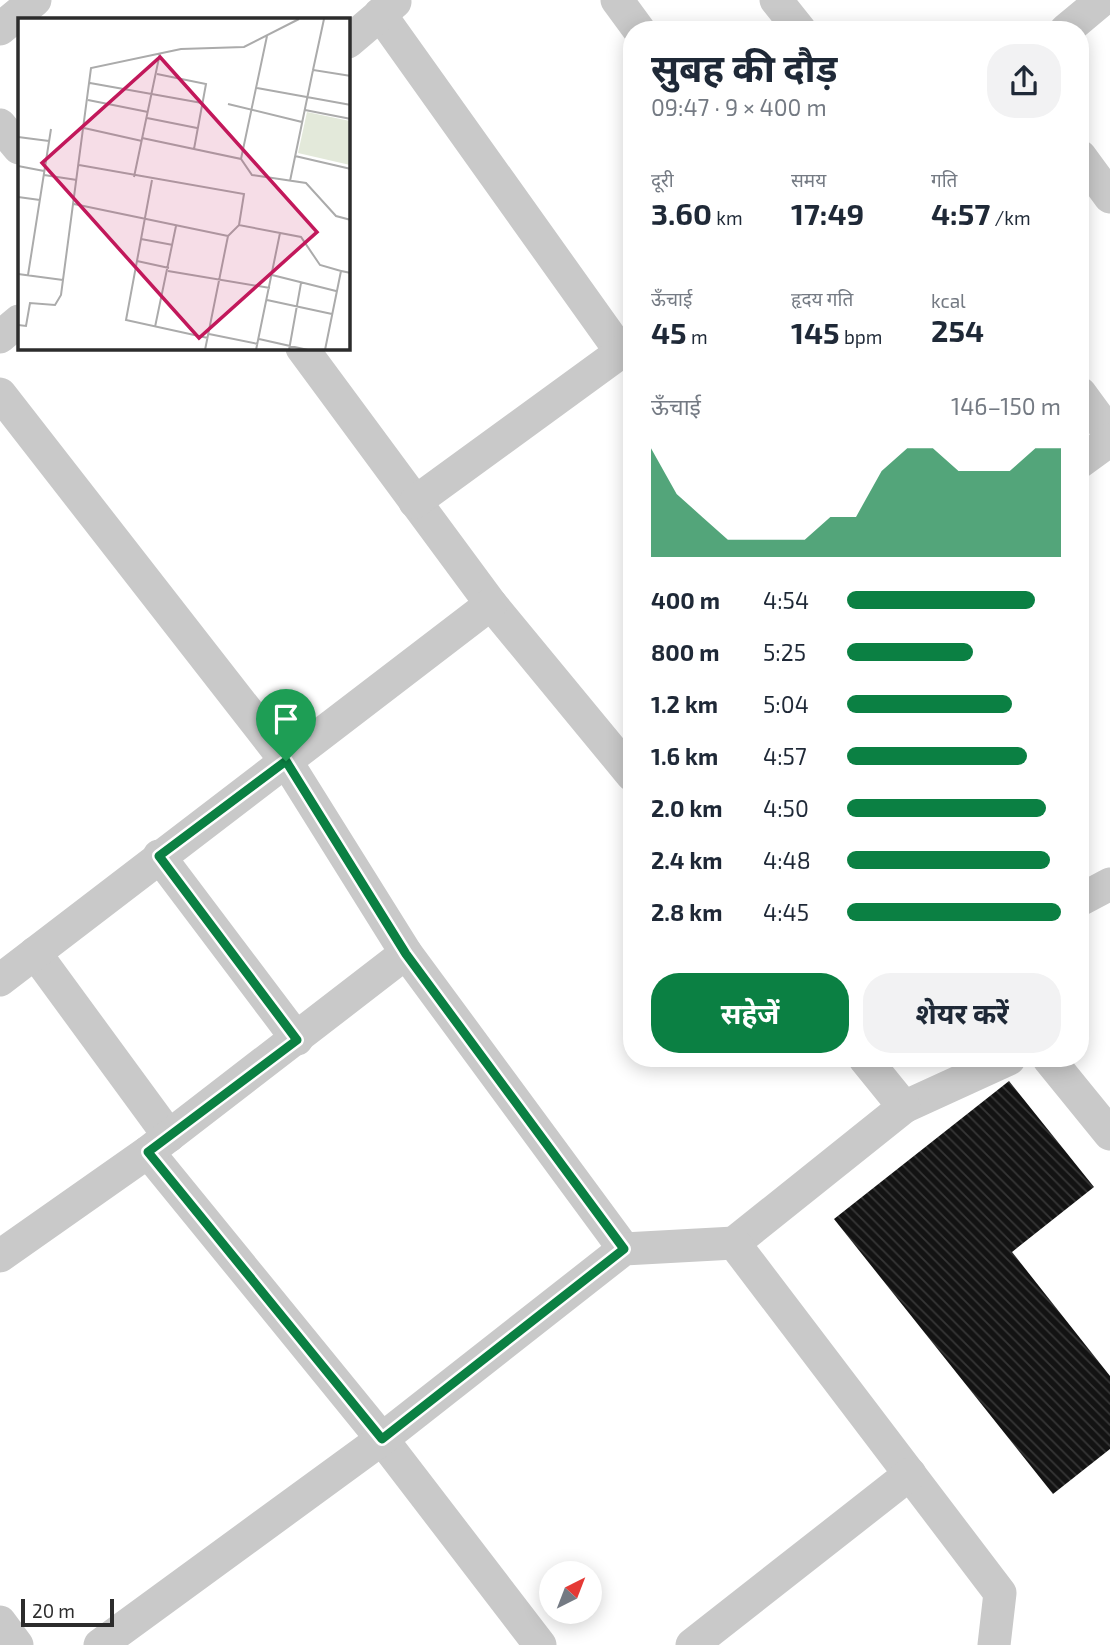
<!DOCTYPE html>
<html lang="hi">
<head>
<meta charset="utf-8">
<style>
	:root { --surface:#fff; --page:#f2f2f3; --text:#1f2937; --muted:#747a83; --accent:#0b8043 }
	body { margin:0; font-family:"Exo 2","Noto Sans Devanagari",sans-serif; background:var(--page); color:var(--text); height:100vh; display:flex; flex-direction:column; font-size:26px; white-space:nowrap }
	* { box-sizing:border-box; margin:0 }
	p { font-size:23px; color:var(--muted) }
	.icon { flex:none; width:38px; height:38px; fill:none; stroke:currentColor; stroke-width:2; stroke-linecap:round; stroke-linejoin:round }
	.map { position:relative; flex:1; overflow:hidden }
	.side { position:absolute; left:623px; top:21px; width:466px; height:1046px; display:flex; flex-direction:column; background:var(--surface); border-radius:28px; box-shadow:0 4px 18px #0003 }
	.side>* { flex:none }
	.needle { width:46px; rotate:42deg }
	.tools { position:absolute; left:539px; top:1561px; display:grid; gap:14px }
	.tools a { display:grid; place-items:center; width:63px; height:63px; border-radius:50%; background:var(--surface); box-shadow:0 4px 18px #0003; font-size:35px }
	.scale { position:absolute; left:21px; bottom:18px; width:93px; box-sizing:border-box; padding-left:7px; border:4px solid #2c2c2c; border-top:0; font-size:19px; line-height:24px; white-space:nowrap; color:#2c2c2c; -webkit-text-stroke:5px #fff; paint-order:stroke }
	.pin { position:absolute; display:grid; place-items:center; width:60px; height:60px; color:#fff; margin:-72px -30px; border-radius:50% 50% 50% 0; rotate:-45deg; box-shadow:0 0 7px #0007 }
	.pin .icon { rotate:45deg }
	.round { display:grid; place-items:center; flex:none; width:74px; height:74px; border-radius:28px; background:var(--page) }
	.summary { display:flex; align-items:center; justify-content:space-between; height:119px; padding:0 28px }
	h1 { font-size:38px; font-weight:700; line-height:52px }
	.metrics { display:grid; grid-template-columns:repeat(3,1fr); gap:10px; height:119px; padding:7px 28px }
	.metrics div { display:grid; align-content:center }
	.metrics b { font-size:30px; font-weight:700 }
	.metrics small { font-size:19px; font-weight:400 }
	.metrics p { font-size:19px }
	.chart { height:196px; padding:14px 28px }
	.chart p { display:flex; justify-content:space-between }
	.chart svg { width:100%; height:126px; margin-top:7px; fill:var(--accent); opacity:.7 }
	.primary-button { display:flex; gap:14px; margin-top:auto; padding:14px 28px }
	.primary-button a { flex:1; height:80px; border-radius:28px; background:var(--accent); color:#fff; font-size:28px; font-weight:700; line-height:80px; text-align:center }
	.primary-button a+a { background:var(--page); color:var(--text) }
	ul { padding:0 28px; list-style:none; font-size:23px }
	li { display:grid; grid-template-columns:112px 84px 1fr; align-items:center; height:52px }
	li i { height:18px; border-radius:9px; background:var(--accent) }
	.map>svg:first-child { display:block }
	.building { fill:url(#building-back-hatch) }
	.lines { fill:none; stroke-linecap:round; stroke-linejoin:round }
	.street { stroke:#c9c9c9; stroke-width:33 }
	.route-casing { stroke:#fff; stroke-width:14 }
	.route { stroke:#0b8043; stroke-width:9 }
	.inset-road { fill:none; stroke:#ababab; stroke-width:2 }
	.view { fill:#c2185b; fill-opacity:0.15; stroke:#c2185b; stroke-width:3.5 }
	.inset-edge { fill:none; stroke:#2c2c2c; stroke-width:3.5 }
</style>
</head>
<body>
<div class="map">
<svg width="1110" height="1645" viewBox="0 0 1110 1645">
	<defs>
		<pattern id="building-back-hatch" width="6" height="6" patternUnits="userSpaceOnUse" patternTransform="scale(1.75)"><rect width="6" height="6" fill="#131313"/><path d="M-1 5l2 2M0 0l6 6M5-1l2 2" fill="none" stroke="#363636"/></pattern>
	</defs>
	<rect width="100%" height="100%" fill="#fff"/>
	<path class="building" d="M1009,1081l85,106 -82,65 98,124v73l-57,45 -219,-275z"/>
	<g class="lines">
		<g class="street">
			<path d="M617,0l22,30"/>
			<path d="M776,0l24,30"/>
			<path d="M380,14l241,338"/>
			<path d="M0,29l35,-29"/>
			<path d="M1066,30l36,-30"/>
			<path d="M348,42l47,-40"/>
			<path d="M0,125l19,23"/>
			<path d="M1080,156l30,41"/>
			<path d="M0,337l19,-16"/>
			<path d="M302,348l189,256 141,171"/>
			<path d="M1080,393l30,41"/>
			<path d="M0,394l286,367 120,192 218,296"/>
			<path d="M1080,462l30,-22"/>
			<path d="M415,502l217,-158"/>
			<path d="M159,856l138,183"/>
			<path d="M1080,900l30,-16"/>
			<path d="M35,953l134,183"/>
			<path d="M0,980l491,-376"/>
			<path d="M1049,1059l61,75"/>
			<path d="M904,1107l105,-48"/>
			<path d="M148,1152l234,287 158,206"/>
			<path d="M734,1243l170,-136 -39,-48"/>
			<path d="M0,1256l148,-104 258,-199"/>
			<path d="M0,1622l17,23"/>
			<path d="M100,1645l282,-206 242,-190 110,-6 266,350 -6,52"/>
			<path d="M692,1645l218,-171"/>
		</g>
	</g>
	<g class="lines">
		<defs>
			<path id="route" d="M286,761l120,193 218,295 -242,190 -234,-287 149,-112 -138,-184z"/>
		</defs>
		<use href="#route" class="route-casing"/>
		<use href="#route" class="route"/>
	</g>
	<g transform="translate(18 18)">
		<rect width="332" height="332" fill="#fff"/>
		<path d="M289,94l43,9v44l-52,-12z" fill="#e3e9da"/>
		<path class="inset-road" d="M306,1l-11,51 38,6M139,56l49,10 -12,65M72,65l112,20M239,70l94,17M70,82l60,12M210,86l74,18M287,92l46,9M129,100l50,10M66,110l58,13M0,119l31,4M124,120l99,21 11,16 54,8 30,33 15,4M277,138l56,13M223,141l26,-123M61,147l165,29 -5,31M0,148l26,5M26,157l33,5M116,159l26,-124M134,162l-26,140 82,18M272,163l23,-111M0,179l22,3M56,186l154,32M123,221l32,6M119,243l32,7M150,253l102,17M0,256l45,6M10,257l23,-146M254,257l64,16M249,282l65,14M0,307l8,1 4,-23 25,2 6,-10 30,-227 90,-19 63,-2 55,-28M137,309l21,-101M191,316l49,10M241,321l49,11M187,332l23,-114 11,-11 62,12 19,28 21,6M238,332l24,-117M271,332l12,-67M307,332l16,-79 10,2"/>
		<path class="view" d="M142,39l157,175 -118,106 -157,-175z"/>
		<rect width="332" height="332" class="inset-edge"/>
	</g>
</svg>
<div class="tools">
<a><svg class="needle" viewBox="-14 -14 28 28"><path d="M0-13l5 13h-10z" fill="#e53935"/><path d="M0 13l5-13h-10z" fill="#747a83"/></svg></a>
</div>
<div class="scale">20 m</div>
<div class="pin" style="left:286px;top:761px;background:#1e9e55"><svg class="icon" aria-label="arrive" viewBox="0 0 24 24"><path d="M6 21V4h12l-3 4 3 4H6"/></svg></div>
<section class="side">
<div class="summary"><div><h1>सुबह की दौड़</h1><p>09:47 · 9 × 400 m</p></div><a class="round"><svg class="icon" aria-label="share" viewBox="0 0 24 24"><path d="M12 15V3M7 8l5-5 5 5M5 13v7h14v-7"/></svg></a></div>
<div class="metrics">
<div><p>दूरी</p><b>3.60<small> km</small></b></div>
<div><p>समय</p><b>17:49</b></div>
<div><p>गति</p><b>4:57<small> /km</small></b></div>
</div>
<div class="metrics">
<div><p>ऊँचाई</p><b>45<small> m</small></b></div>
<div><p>हृदय गति</p><b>145<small> bpm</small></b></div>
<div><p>kcal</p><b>254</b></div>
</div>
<div class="chart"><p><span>ऊँचाई</span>146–150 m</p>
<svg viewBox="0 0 160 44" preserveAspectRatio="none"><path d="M0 44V6L10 22L20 30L30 38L40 38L50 38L60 38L70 30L80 30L90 14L100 6L110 6L120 14L130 14L140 14L150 6L160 6V44z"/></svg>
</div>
<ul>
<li><b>400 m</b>4:54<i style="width:88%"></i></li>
<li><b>800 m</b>5:25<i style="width:59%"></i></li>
<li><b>1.2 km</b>5:04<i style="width:77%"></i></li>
<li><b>1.6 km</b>4:57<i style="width:84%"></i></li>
<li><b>2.0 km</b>4:50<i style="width:93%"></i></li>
<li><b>2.4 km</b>4:48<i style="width:95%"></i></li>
<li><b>2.8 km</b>4:45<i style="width:100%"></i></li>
</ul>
<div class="primary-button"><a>सहेजें</a><a>शेयर करें</a></div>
</section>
</div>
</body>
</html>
